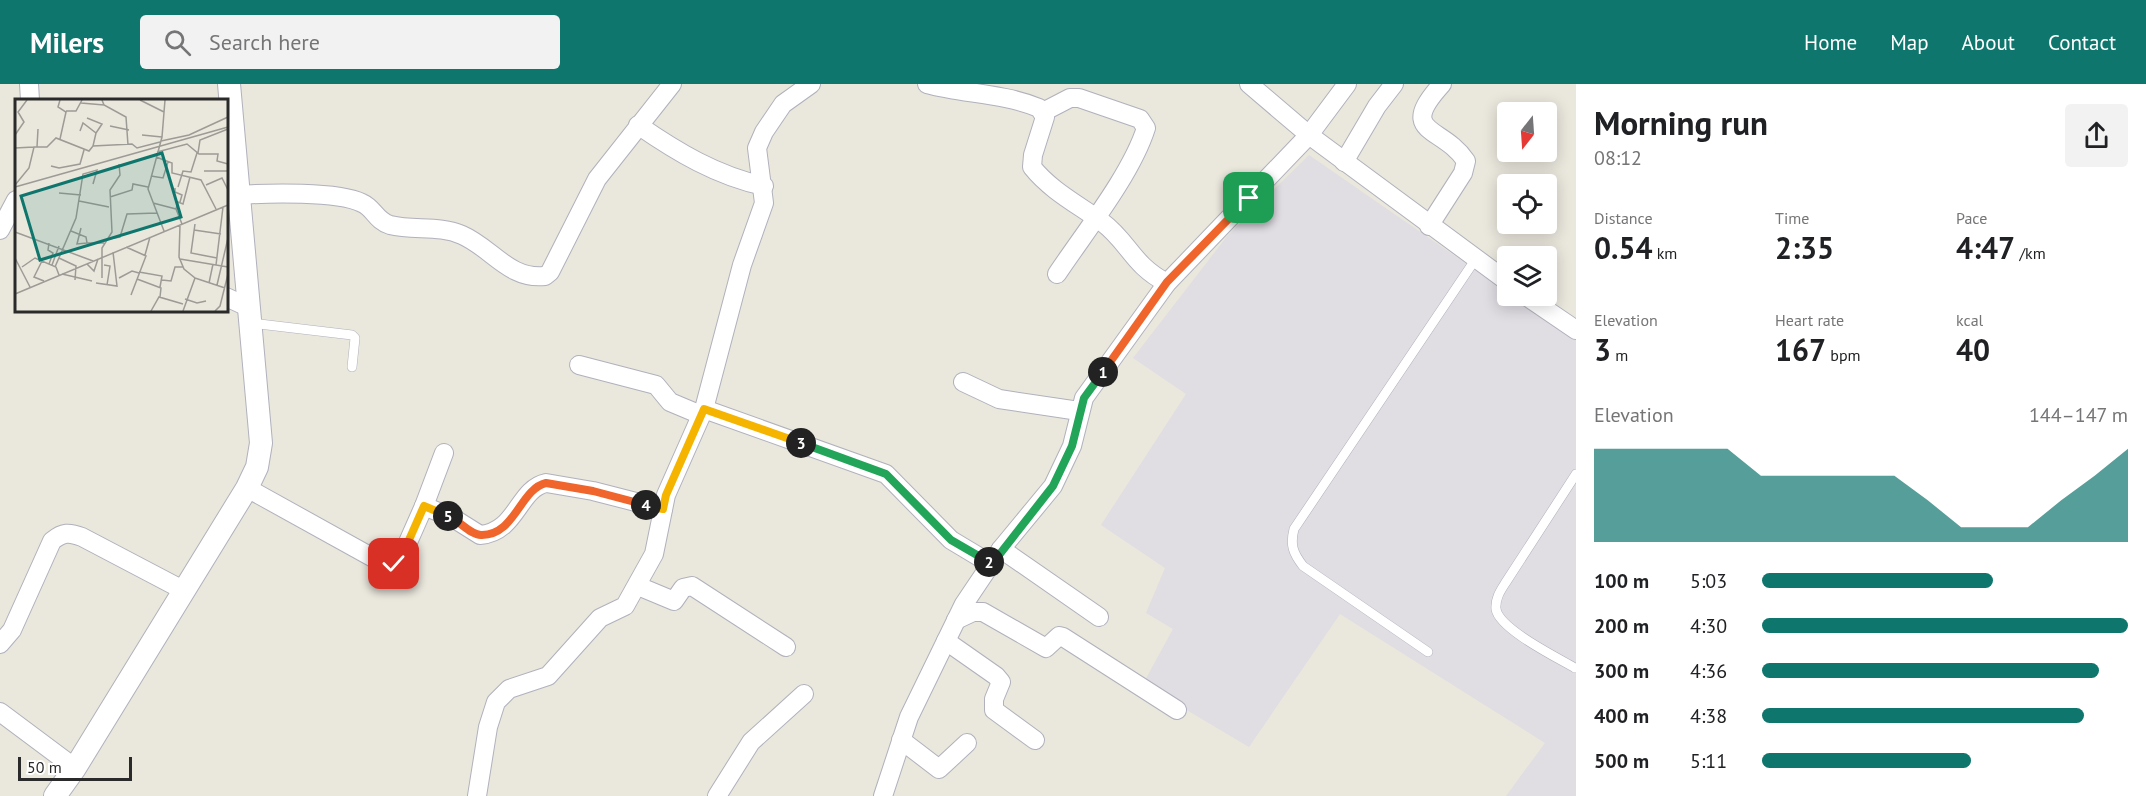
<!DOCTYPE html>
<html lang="en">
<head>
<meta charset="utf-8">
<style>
	:root { --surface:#fff; --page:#f2f2f2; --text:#202124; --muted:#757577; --accent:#0f766e }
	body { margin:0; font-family:"PT Sans",sans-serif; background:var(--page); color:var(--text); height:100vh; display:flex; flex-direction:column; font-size:22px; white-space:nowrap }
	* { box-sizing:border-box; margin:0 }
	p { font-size:20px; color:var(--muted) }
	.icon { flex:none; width:33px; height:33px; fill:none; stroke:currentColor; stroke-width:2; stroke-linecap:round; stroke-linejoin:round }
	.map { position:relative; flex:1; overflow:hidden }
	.drawer { display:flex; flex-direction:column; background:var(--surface); width:570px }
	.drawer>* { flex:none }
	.needle { width:39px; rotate:197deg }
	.buttons { position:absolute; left:1497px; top:18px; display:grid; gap:12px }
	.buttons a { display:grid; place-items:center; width:60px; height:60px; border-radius:6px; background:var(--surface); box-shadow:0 3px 15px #0003; font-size:30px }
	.scale { position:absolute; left:18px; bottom:15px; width:114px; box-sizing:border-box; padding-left:6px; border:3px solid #2a2a2a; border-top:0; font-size:16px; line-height:21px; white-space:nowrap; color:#2a2a2a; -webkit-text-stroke:4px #fff; paint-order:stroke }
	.pin { position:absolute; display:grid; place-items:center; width:51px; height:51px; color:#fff; margin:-26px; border-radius:12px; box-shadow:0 3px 9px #0006 }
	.km { position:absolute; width:30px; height:30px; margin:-15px; border-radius:50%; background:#222; color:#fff; font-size:16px; line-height:30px; text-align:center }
	.round { display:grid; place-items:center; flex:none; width:63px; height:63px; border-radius:6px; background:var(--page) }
	.summary { display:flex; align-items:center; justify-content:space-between; height:102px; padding:0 18px }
	h1 { font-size:33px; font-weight:700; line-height:45px }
	.stats { display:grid; grid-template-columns:repeat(3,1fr); gap:9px; height:102px; padding:6px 18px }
	.stats div { display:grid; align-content:center }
	.stats b { font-size:30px; font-weight:700 }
	.stats small { font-size:16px; font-weight:400 }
	.stats p { font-size:16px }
	.chart { height:168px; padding:12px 18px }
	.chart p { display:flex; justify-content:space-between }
	.chart svg { width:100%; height:108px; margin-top:6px; fill:var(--accent); opacity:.7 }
	ul { padding:0 18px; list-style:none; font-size:20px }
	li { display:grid; grid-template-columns:96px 72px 1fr; align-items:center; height:45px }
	li i { height:15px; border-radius:8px; background:var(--accent) }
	header { display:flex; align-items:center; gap:36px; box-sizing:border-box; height:84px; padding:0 30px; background:var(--accent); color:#fff }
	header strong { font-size:28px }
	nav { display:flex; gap:33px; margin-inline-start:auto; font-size:21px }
	.search { width:420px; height:54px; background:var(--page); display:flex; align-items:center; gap:15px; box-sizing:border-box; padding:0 21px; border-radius:6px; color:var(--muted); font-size:22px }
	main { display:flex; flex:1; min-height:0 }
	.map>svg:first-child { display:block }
	.industrial { fill:#e0dde3 }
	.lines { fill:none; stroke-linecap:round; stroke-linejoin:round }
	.service-casing { stroke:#b0b1bc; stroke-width:10 }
	.minor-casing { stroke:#b0b1bc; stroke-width:20 }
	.tertiary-casing { stroke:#b0b1bc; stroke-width:24 }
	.service { stroke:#fff; stroke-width:9 }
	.minor { stroke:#fff; stroke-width:18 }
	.tertiary { stroke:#fff; stroke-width:22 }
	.split-1-casing { stroke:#fff; stroke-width:12 }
	.split-2-casing { stroke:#fff; stroke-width:12 }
	.split-3-casing { stroke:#fff; stroke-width:12 }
	.split-4-casing { stroke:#fff; stroke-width:12 }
	.split-5-casing { stroke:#fff; stroke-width:12 }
	.split-6-casing { stroke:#fff; stroke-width:12 }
	.split-1 { stroke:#f0652b; stroke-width:8 }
	.split-2 { stroke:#22a559; stroke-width:8 }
	.split-3 { stroke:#22a559; stroke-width:8 }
	.split-4 { stroke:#f5b400; stroke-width:8 }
	.split-5 { stroke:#f0652b; stroke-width:8 }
	.split-6 { stroke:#f5b400; stroke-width:8 }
	.inset-road { fill:none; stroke:#9d9b95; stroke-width:1.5 }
	.view { fill:#0f766e; fill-opacity:0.15; stroke:#0f766e; stroke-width:3 }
	.inset-edge { fill:none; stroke:#2a2a2a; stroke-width:3 }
</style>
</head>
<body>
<header>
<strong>Milers</strong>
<div class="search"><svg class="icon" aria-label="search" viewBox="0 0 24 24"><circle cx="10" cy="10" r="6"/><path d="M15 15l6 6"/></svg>Search here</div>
<nav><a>Home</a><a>Map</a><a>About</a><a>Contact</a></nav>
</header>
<main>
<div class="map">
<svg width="1576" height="712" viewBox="0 0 1576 712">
	<rect width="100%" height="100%" fill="#eae7dd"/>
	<path class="industrial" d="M1309,71l198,137 1,4h4l64,44v456h-70l39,-53 -205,-129 -91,133 -106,-63 30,-55 -27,-16 19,-45 -64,-43 85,-131 -53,-36 95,-123z"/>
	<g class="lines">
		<defs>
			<g id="service">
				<path d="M251,239l101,12 3,3 -3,29"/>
				<path d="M1428,568l-125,-86c-10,-13 -13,-21 -9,-37l181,-269"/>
				<path d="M1575,584c-17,-10 -76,-39 -79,-59 -1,-11 5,-19 10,-27l70,-108"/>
			</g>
			<g id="minor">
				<path d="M29,0l1,16"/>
				<path d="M927,0c37,10 76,9 112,24l6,9 -12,38 -1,12c19,24 47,38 70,55 27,20 30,43 65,61"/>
				<path d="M1249,0l60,51 199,147"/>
				<path d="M1043,28l27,-14h9l61,21 6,9c-15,47 -61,104 -89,146"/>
				<path d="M638,41c39,27 79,51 126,61"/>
				<path d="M1344,78l33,-56 17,-22"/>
				<path d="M239,111c28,-2 99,-4 123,8 12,5 14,18 28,22 24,6 49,0 72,10 30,13 47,45 83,41l5,-4 47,-93 75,-95"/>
				<path d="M1429,142l34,-53 3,-12c-24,-36 -70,-26 -24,-77"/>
				<path d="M0,146l16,-30"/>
				<path d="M1526,212l50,34"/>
				<path d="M226,213l24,11"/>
				<path d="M579,281l77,20 14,17 31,13"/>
				<path d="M963,298l36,17 80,12"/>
				<path d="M704,325l182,65 65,66 40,24"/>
				<path d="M247,404l139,77 8,-1 7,-6 23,-52 29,12 27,17c37,-3 38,-46 66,-52l47,8 70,18"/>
				<path d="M424,422l20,-53"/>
				<path d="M1001,465l98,68"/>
				<path d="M638,502l36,15 9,-13 9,-2 94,61"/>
				<path d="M956,536l17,-8h10l63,36 13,-12 4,1 114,73"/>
				<path d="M946,557l50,35 5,6 -7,17v11l41,30"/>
				<path d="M0,560l12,-14 40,-89c11,-9 17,-9 30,-4l101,53"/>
				<path d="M0,628l75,56"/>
				<path d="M901,656l38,29 28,-26"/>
				<path d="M477,712l11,-69 8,-25 13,-13 39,-13 52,-58 25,-12 29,-52 12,-59 38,-86 38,-144 22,-62 -7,-55 7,-16 19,-28 28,-20"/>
				<path d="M717,712l34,-54 53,-48"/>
				<path d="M883,712l26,-79 55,-113 37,-55 52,-63 19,-40 12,-48 83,-115 142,-148 38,-51"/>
			</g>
			<path id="tertiary" d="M55,712l20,-28 172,-280 10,-21 4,-24 -32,-359"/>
		</defs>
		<use href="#service" class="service-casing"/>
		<use href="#minor" class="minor-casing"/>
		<use href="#tertiary" class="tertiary-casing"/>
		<use href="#service" class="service"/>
		<use href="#minor" class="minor"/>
		<use href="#tertiary" class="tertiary"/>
	</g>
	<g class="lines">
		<defs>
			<path id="split-1" d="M1103,288l64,-90 82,-84"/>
			<path id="split-2" d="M989,478l3,2 61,-78 19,-40 12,-48 19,-26"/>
			<path id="split-3" d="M801,359l85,31 65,66 38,22"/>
			<path id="split-4" d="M646,421l17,4 3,-14 38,-86 97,34"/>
			<path id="split-5" d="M448,432c11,4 22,19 33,19 34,1 39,-46 65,-52l47,8 53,14"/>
			<path id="split-6" d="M394,480l7,-6 23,-52 24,10"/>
		</defs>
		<use href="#split-1" class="split-1-casing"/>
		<use href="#split-2" class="split-2-casing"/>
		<use href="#split-3" class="split-3-casing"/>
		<use href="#split-4" class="split-4-casing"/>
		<use href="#split-5" class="split-5-casing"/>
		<use href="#split-6" class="split-6-casing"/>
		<use href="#split-1" class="split-1"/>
		<use href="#split-2" class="split-2"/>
		<use href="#split-3" class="split-3"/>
		<use href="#split-4" class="split-4"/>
		<use href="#split-5" class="split-5"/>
		<use href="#split-6" class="split-6"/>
	</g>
	<g transform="translate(15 15)">
		<rect width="213" height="213" fill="#eae7dd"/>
		<path class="inset-road" d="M87,1l2,5 22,12 2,28M125,1l24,12M66,4l23,2M51,12h10l6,-11M72,19l15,6 -6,9M95,27l19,4M65,32l3,-8 13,10 -3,13M0,36l9,-13 -6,-10 9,-12M127,36l20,2M45,40l6,-27 -8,-5 2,-7M146,42l28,-6 39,-18M22,48l1,-18M0,49l19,-1M142,53l30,-8 12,10h19l-1,7 11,3M183,54l2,-13 28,-11M141,58l16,6v10l29,7 15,29M36,67l8,2 21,-4 4,-14M189,72h24M136,77l12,2 5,-16M0,86l14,-17 5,-21h13l9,-9 33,13 4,-5 39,-2 5,4 23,-6M191,86l16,-7 6,12M0,88l213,-60M163,88l5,-16 8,1 6,-19M160,89v4l7,3 -2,7M44,94l22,2M95,98l22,-7 1,-6 15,3M64,102l30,6M138,104l23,6M167,125l-6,-15 2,-7 5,2 7,-27M180,125l-4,29 26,5M165,126l-1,32 5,12 11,9 -12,33M66,129l-4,16 10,-1M179,131l27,4M56,132l15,6 1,6h17M149,132l-16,-42 14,-52 3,-37M0,133l78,29M93,140l12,-2 7,-23 30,-1M111,148l20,9 -15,39M130,156l5,-18M0,159l15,29M44,159l17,8 -1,14M165,160l48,8M27,162l-8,16 10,4M34,165l4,-11 -5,-3 1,-7M72,165l7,7 4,-12M37,166l7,-19M89,166l6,1 -3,19M201,166l7,-58M7,168l13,-9 21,9 3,8M40,168l21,-49 7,-44 14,-4 -4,14M124,173l23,4 -2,11M47,175l30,7M87,179v-30l10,-16 -2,-42 10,-15 -1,-11M104,179l13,-7 7,2M180,179l30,10M122,180l24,9 -1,9M147,181l9,1 4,-14h8M81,184l21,3 -4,-34M194,184l4,-19M202,186l11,-47M0,195l213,-89M170,200l12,4 9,-2M136,212l8,-14 24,7M200,212l5,-5 8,-32"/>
		<path class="view" d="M147,54l19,64 -141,43 -19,-64z"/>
		<rect width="213" height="213" class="inset-edge"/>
	</g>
</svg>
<div class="buttons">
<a><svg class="needle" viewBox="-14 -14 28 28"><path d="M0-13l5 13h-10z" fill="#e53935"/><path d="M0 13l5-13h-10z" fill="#757577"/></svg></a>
<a><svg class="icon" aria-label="locate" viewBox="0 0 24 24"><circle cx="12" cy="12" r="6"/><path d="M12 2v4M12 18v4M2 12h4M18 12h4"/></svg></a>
<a><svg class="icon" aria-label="layers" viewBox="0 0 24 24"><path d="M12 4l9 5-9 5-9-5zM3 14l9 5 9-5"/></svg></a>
</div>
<div class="scale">50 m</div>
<div class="pin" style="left:1249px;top:114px;background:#1e9e55"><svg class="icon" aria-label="arrive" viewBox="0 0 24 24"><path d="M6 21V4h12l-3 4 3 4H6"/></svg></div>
<div class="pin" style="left:394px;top:480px;background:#d93025"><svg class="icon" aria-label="check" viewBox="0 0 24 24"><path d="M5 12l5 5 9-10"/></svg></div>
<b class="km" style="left:1103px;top:288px">1</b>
<b class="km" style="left:989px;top:478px">2</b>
<b class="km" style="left:801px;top:359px">3</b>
<b class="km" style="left:646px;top:421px">4</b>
<b class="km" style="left:448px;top:432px">5</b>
</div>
<section class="drawer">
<div class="summary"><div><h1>Morning run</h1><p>08:12</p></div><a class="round"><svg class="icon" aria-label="share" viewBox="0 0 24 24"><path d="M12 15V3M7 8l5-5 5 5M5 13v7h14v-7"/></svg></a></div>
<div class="stats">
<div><p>Distance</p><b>0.54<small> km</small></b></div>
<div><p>Time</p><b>2:35</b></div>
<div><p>Pace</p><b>4:47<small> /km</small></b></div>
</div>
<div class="stats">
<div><p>Elevation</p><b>3<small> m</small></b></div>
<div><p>Heart rate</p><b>167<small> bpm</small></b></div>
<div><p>kcal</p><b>40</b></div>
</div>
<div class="chart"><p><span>Elevation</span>144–147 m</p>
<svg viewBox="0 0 160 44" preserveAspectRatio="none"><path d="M0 44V6L10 6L20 6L30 6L40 6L50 17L60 17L70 17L80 17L90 17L100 27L110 38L120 38L130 38L140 27L150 17L160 6V44z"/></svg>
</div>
<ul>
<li><b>100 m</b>5:03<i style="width:63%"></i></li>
<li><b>200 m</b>4:30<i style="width:100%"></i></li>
<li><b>300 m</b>4:36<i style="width:92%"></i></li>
<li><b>400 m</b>4:38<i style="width:88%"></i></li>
<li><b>500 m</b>5:11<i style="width:57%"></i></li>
</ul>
</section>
</main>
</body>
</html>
